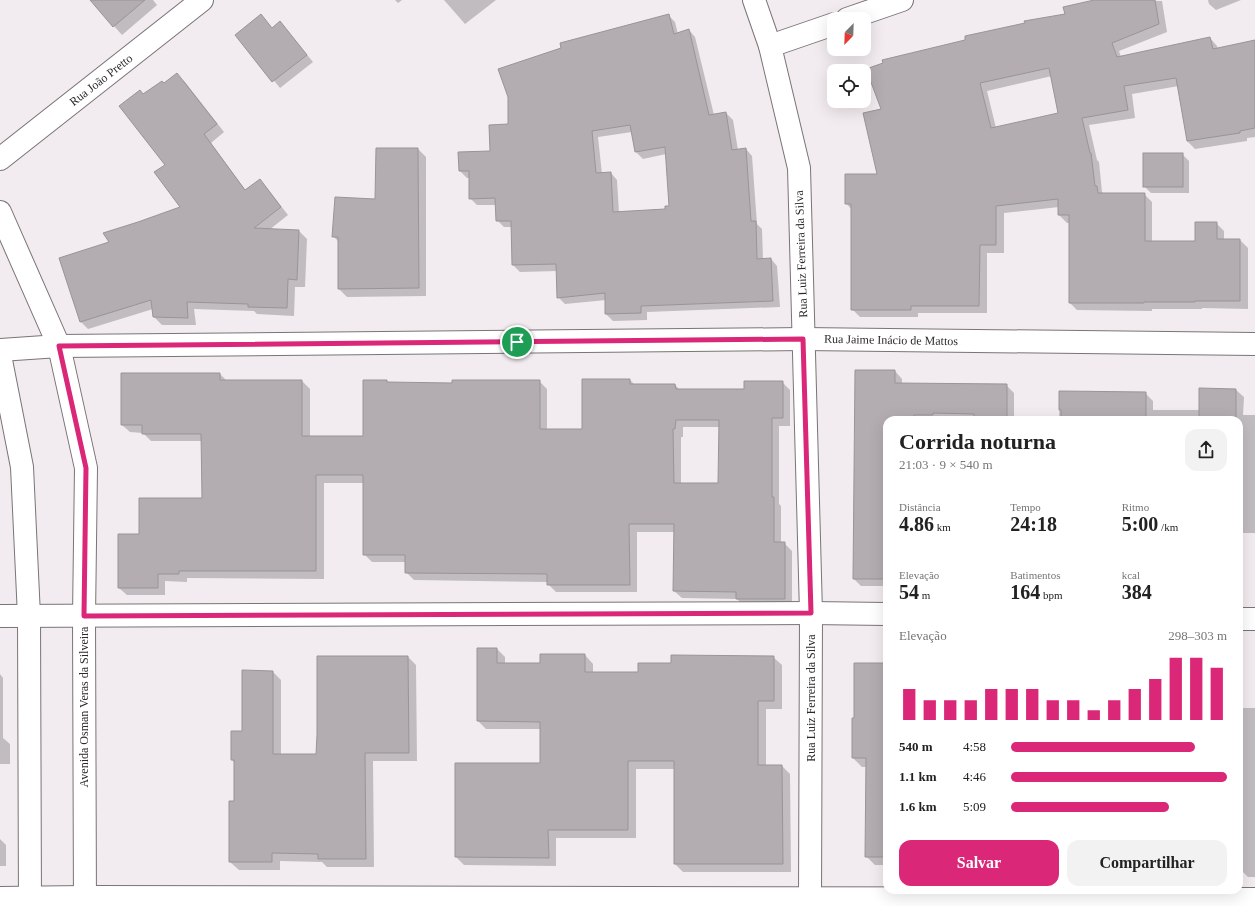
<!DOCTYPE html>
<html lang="pt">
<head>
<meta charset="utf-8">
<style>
	:root { --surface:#fff; --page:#f2f2f2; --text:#222; --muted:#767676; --accent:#db2777 }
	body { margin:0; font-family:"Times New Roman",serif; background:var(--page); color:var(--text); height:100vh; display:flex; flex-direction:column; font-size:15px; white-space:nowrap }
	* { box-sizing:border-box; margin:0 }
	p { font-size:13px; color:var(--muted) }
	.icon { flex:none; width:22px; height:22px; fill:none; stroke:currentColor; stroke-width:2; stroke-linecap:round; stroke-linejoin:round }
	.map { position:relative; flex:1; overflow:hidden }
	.drawer { position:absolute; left:883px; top:416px; width:360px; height:478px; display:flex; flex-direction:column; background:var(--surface); border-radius:12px; box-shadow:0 4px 16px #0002 }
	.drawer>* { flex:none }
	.needle { width:26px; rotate:203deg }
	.tools { position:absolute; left:827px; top:12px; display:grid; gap:8px }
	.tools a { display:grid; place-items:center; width:44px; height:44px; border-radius:8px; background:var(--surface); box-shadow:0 4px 16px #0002; font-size:20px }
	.pin { position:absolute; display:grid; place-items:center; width:34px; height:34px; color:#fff; margin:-17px; border:2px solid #fff; border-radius:50%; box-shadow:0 1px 4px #0007 }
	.round { display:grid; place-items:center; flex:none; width:42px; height:42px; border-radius:12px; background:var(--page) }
	.headline { display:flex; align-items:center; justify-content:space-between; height:68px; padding:0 16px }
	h1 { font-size:22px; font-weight:700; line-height:30px }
	.figures { display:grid; grid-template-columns:repeat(3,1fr); gap:6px; height:68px; padding:4px 16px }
	.figures div { display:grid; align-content:center }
	.figures b { font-size:20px; font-weight:700 }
	.figures small { font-size:11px; font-weight:400 }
	.figures p { font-size:11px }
	.chart { height:112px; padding:8px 16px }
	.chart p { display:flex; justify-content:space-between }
	.chart svg { width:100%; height:72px; margin-top:4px; stroke:var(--accent); stroke-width:6 }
	.button { display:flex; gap:8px; margin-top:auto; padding:8px 16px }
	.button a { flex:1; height:46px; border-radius:12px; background:var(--accent); color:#fff; font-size:16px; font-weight:700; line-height:46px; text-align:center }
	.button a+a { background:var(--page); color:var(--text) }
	ul { padding:0 16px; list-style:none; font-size:13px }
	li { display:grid; grid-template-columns:64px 48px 1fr; align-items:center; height:30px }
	li i { height:10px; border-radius:5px; background:var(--accent) }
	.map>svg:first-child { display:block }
	.shadow { fill:#0003; fill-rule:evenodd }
	.building { fill:#b3acb0; stroke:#9a9497; fill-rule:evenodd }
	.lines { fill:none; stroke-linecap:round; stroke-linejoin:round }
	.street-casing { stroke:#7a7477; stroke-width:24 }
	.secondary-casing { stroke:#7a7477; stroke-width:24 }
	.street { stroke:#fff; stroke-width:22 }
	.secondary { stroke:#fff; stroke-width:22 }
	.route-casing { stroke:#fff; stroke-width:8 }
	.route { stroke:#db2777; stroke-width:5 }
	.labels { text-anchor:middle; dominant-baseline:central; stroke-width:3; stroke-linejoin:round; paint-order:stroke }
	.street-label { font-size:12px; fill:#2c292a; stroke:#fff }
</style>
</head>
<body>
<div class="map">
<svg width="1255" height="906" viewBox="0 0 1255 906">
	<rect width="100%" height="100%" fill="#f2ebef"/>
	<g class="shadow">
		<path d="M91,0h62l4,5 -35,30z"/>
		<path d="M395,0h7l-4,3z"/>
		<path d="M444,0h52l-31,24z"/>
		<path d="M1098,0l64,1 5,31 -48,19 2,6 89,-19 7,8 1,3 37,-8v96l-8,1v3l-52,8 -8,-8 -8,-55 -47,8 3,24 -46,7 8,35 2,2 3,30 2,2h40l8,8v40h44l20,-19 8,8v9h16l8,8v61l-46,-1v1h-50v2l-75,-1 -7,-7v-80h-3l-8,-8v-8l-55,6v40h-17v60h-69v4h-58l-8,-8v-99l-6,-7 32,-28 4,-65 85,-69 99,-27zM1052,76l7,38 -63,14 -9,-37z"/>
		<path d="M1208,0h33l-25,10 -7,-6z"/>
		<path d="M668,15l7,7 3,12 11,-4 6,7 19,78 12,-2 7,7 5,30 8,-1 6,7 5,68 5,5 1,31 8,-1 6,7 3,41 -133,5v8l-34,1 -7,-7v-14l-41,4 -7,-7 -1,-26 -37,1 -7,-7 -1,-38h-8l-7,-7v-15h-20l-7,-7v-20h-3l-7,-7 31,-19 18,-27zM632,132l4,20 7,7 23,-5 4,53 -4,3 -47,3 -2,-33 -6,-7 -9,1 -4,-37z"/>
		<path d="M280,22l33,40 -33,26 -43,-53 35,-6z"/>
		<path d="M177,75l8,7 39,50 -13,11 35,48 13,-11 8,8 21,27 -19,15 30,1 8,8 -2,48h-10l-1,29 -37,-2 -3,-3 -60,-2 2,16h-34l-8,-8 -1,-8 -65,20 -8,-8 30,-78 72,-35 -16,-43 -22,-70 20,-10z"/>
		<path d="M418,149l8,8v139l-79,1 -8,-8v-47l-6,-6 43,-36z"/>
		<path d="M1182,154l7,7v32h-38l-7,-7z"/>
		<path d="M895,371l7,8v5l104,1 8,8v27h-127v166h-26l-7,-7z"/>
		<path d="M220,374l7,7h75l8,8v48h54l23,-56 2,2 64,1 86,-3 8,8v41h36l47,-50 5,5h40l5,5h65l37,-8 8,8v36h-11v78l2,2v37h3l8,8v56h-47l-8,-8 -55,-1 -8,-7 1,-59h-38v60h-81l-8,-8v-2l-134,-2 -8,-8v-10h-34l-8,-8v-71h-40v96l-137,-1v4l-22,-1v14h-38l-8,-7 21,-53 63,-36 -1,-58h-51l-8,-8 -13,-1 -8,-7zM683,427h37l-1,57h-38v-47h2z"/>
		<path d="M1236,390l8,7 -1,18h12v118h-13v35h-3v-148h-180l1,-28 85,1 8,8v9h47z"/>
		<path d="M497,649l8,8v7h36l44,-9 8,9v9h46l33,-9 101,-7 9,8v44h-16v57h16l8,8 1,98h-108l-8,-8v-95h-39v69h-80v28l-92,-1 -8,-8 85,-93v-35h-55l-8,-8z"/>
		<path d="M408,657l8,8 1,96h-44l1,106h-47l-5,-5 -42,-1v9h-41l-9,-8 5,-60v-39l-3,-3 11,-28 30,-60 8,8v75h36z"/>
		<path d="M887,664v201h-12l-9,-9 1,-89h-5l-9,-9 2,-39z"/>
		<path d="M0,674l3,4v60l7,6v20h-10z"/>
		<path d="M1239,708h16v169h-7l-5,-5h-4z"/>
		<path d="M0,839l6,6v21h-6z"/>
	</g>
	<g class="building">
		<path d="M90,0h55l-32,27z"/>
		<path d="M1094,0h61l4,24 -47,19 5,14 93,-20 3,12 42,-9v88l-15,3v2l-53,8 -11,-63 -52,8 4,24 -46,8 8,35h1l4,33h2l1,7h47v48h50v-19h22v17h23v62h-45v1h-51v1h-75v-88h-11v-16l-62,7v39h-16l-1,61h-68v4h-60v-106h-6v-30h32l-14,-61 18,-4 -15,-40 17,-6 -1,-3 83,-20v-4l60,-13 -1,-2 41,-7 -2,-7zM1049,68l9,45 -67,15 -11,-45z"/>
		<path d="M261,14l11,14 8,-7 27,34 -35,27 -37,-47z"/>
		<path d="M669,14l5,20 15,-5 20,86 17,-3 6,38 14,-2 5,73h5l1,38 14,-1 2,43 -132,5v7l-36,1v-21l-48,5 -1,-34 -44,1 -1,-44h-15l-1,-23 -26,1v-28h-10l-1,-19 32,-1 -1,-26 19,-1v-27l-10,-28 63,-21 -1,-5zM630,125l5,27 30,-5 4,59h-4v3l-52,3 -2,-40 -15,1 -4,-42z"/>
		<path d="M177,73l40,51 -13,10 41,56 15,-11 21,28 -27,21 45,2 -2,50 -9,-1 -1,29 -39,-1v-3l-61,-2 1,16 -35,-1 -2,-17 -71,22 -21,-64 50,-16 -6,-9 35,-11 42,-15 -26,-35 11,-7 -46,-59 21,-16 3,4 19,-13 2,2z"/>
		<path d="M376,148h42l1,140 -81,1v-52h-6l3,-40 40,2z"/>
		<rect x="1143" y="153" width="40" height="34"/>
		<path d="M855,370h40v13l112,1v36h-33v-6l-41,-1v2h-19v5h-27v159h-34z"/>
		<path d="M121,373h99v7h82v56h61v-56h24v2l65,1v-3h88v49h42v-50h48v5h45l1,5h68v-8h39v37h-11v79h2v45h11v57h-49v-7l-63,-1 1,-67h-45l1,61h-83v-11l-142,-1v-18h-42v-80h-47v96h-137v3h-21v14h-40v-54h21v-36h63l-1,-64h-59v-9h-21zM676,420h43l-1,63h-44l-1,-54h2z"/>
		<path d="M1199,388l37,1v31h-37z"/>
		<path d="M1059,391l87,1v28h-85v-10h-2z"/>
		<path d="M477,648h20v15h43v-9h45v18h53v-9h33v-8l103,1v45h-16v64h24l1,99h-109v-103h-46v69h-80l1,28 -94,-1v-94h85v-41l-63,-1z"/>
		<path d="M317,656h91l1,97h-44l1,106h-48v-5l-46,-1v9h-43v-61h5v-41h-3v-29h11v-61l31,1v83h43l1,-19z"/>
		<path d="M854,663h33v194h-22l1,-99h-14v-40h2z"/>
	</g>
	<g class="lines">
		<defs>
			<g id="street">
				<path d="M754,0l16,46 29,122 12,445 -1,286"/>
				<path d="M847,19l55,-19"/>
				<path d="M770,46l64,-22"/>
				<path d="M0,159l202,-159"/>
				<path d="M0,350l59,-4 744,-7 452,5"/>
				<path d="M0,616l811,-3 76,1"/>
				<path d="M1239,619h16"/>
			</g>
			<g id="secondary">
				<path d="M0,212l59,134 27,122 -2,149 1,289"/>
				<path d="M0,355l22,112 7,149 1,290"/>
				<path d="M0,898l85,-1 1170,2"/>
			</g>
		</defs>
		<use href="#street" class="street-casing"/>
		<use href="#secondary" class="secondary-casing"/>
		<use href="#street" class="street"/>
		<use href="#secondary" class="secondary"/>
	</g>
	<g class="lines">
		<defs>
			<path id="route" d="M803,339l8,274 -727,3 2,-148 -27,-122z"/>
		</defs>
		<use href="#route" class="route-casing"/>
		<use href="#route" class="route"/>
	</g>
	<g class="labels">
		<g class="street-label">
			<text transform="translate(101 80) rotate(-38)">Rua João Pretto</text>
			<text transform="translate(801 254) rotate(-92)">Rua Luiz Ferreira da Silva</text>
			<text transform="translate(891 340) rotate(1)">Rua Jaime Inácio de Mattos</text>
			<text transform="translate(811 698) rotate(-90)">Rua Luiz Ferreira da Silva</text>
			<text transform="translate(84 707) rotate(-90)">Avenida Osman Veras da Silveira</text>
		</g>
	</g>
</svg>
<div class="tools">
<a><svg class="needle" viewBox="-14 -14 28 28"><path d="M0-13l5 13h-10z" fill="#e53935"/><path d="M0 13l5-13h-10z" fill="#767676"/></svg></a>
<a><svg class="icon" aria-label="locate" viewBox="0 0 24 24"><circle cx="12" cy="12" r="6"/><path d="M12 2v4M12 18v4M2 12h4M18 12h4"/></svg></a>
</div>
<div class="pin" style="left:517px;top:342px;background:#1e9e55"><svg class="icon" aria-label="arrive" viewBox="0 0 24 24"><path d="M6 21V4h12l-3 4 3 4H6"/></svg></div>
<section class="drawer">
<div class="headline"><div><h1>Corrida noturna</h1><p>21:03 · 9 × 540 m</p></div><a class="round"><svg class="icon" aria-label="share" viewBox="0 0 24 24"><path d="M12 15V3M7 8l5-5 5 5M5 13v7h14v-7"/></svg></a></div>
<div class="figures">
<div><p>Distância</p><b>4.86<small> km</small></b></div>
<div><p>Tempo</p><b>24:18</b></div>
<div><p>Ritmo</p><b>5:00<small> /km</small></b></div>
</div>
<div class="figures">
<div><p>Elevação</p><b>54<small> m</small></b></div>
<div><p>Batimentos</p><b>164<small> bpm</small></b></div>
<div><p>kcal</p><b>384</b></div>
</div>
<div class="chart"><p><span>Elevação</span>298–303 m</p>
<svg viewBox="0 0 160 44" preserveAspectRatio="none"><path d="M5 44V25M15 44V32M25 44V32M35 44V32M45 44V25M55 44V25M65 44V25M75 44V32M85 44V32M95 44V38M105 44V32M115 44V25M125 44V19M135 44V6M145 44V6M155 44V12"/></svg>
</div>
<ul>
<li><b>540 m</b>4:58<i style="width:85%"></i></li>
<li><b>1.1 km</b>4:46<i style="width:100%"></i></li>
<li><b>1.6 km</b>5:09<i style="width:73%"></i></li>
</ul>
<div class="button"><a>Salvar</a><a>Compartilhar</a></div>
</section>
</div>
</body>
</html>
